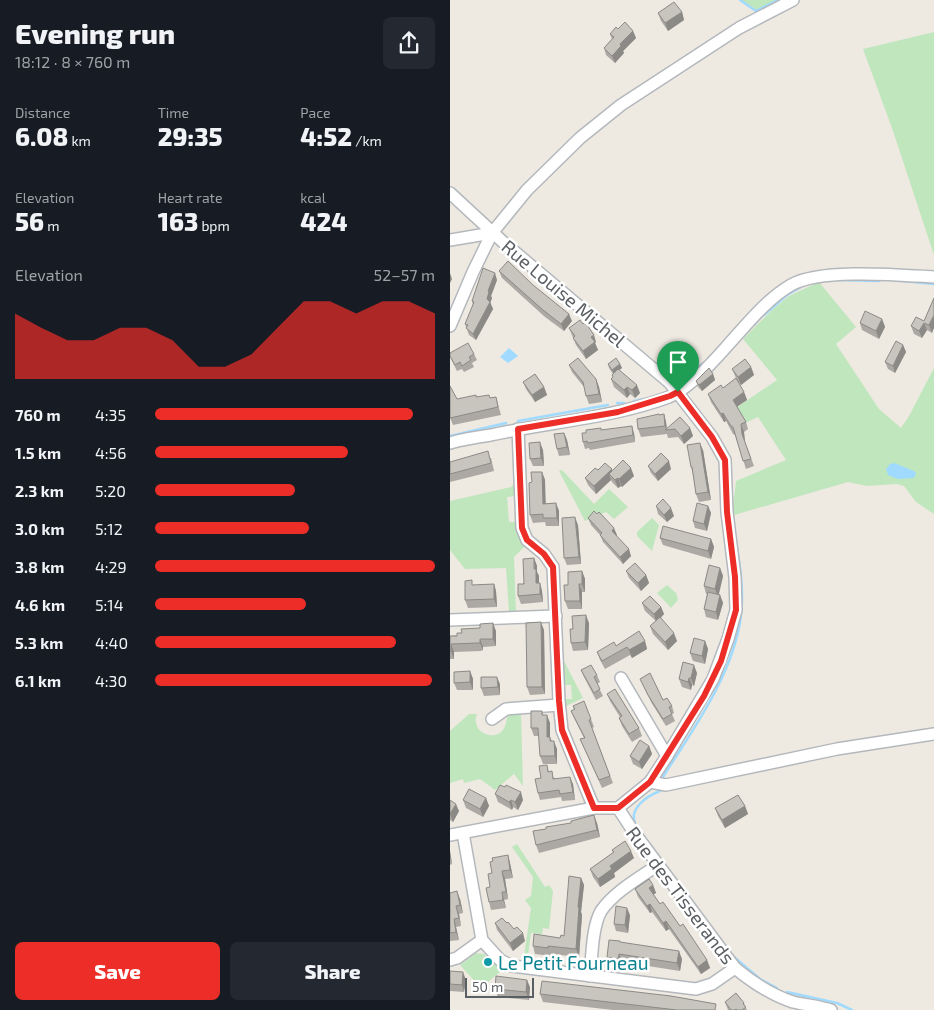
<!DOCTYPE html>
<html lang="en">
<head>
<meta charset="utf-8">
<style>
	:root { --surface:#171b24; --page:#242831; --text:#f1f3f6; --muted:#9ea1a6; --accent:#ed2d28 }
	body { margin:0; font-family:"Exo 2",sans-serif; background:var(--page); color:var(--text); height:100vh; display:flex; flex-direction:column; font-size:19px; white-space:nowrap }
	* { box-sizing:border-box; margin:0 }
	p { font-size:16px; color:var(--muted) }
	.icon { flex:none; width:28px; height:28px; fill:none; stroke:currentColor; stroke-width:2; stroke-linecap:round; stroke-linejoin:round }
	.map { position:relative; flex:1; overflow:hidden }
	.sheet { display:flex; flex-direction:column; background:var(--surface); width:450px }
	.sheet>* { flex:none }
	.scale { position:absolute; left:15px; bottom:12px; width:69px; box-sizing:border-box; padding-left:5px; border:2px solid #5a5f63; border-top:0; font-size:14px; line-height:18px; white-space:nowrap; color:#5a5f63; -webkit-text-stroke:4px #fff; paint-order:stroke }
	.pin { position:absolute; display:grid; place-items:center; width:42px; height:42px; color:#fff; margin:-51px -21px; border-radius:50% 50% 50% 0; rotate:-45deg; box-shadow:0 0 5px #0007 }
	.pin .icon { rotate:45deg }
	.round { display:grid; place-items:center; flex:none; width:52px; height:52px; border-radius:8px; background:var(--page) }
	.overview { display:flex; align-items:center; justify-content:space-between; height:85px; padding:0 15px }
	h1 { font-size:28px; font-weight:800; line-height:38px }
	.figures { display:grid; grid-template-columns:repeat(3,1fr); gap:8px; height:85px; padding:5px 15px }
	.figures div { display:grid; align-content:center }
	.figures b { font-size:25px; font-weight:800 }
	.figures small { font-size:14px; font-weight:400 }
	.figures p { font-size:14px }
	.chart { height:140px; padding:10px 15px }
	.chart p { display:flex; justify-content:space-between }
	.chart svg { width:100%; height:90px; margin-top:5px; fill:var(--accent); opacity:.7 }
	.cta { display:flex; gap:10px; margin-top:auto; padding:10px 15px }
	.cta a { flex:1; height:58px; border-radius:8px; background:var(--accent); color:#fff; font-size:20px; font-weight:800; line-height:58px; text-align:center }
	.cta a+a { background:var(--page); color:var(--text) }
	ul { padding:0 15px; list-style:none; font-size:16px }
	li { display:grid; grid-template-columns:80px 60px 1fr; align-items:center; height:38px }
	li i { height:12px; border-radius:6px; background:var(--accent) }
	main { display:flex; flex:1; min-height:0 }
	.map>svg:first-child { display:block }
	.green { fill:#bfe6bd }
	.water { fill:#a0dbff }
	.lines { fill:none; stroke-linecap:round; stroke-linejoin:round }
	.stream { stroke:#a0dbff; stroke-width:2.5 }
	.minor-casing { stroke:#b4b8bd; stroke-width:14 }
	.minor { stroke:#fff; stroke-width:11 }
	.wall { fill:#aca9a4 }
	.shaded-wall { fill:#8c8a86 }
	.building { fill:#c8c5bf; stroke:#8c8a86 }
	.route-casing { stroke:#fff; stroke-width:10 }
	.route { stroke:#ed2d28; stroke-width:6 }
	.culture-dot { fill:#0f9aa8; stroke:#fff; stroke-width:2 }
	.labels { text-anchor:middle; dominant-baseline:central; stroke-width:5; stroke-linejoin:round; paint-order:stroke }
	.street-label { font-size:19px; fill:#5a5f63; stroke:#fff }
	.culture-label { font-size:19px; fill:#0d838f; stroke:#fff; text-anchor:start }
</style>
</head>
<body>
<main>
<section class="sheet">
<div class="overview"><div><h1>Evening run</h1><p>18:12 · 8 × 760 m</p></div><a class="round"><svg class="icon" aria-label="share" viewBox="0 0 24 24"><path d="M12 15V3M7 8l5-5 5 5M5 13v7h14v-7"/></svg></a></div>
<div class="figures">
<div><p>Distance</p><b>6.08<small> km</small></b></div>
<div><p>Time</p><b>29:35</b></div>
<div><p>Pace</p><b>4:52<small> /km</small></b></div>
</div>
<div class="figures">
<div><p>Elevation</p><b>56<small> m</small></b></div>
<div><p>Heart rate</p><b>163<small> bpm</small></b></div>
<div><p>kcal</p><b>424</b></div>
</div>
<div class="chart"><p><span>Elevation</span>52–57 m</p>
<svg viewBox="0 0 160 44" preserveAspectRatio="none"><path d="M0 44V12L10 19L20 25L30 25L40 19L50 19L60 25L70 38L80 38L90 32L100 19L110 6L120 6L130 12L140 6L150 6L160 12V44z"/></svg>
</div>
<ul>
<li><b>760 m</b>4:35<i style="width:92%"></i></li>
<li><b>1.5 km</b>4:56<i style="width:69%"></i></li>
<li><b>2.3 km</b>5:20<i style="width:50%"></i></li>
<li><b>3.0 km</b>5:12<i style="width:55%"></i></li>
<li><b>3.8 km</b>4:29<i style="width:100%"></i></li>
<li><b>4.6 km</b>5:14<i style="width:54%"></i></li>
<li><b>5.3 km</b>4:40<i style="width:86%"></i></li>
<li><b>6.1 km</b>4:30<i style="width:99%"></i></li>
</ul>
<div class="cta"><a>Save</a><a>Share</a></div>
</section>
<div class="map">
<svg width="484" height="1010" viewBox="0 0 484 1010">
	<rect width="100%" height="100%" fill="#eeeae2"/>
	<g class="green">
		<path d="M290,0h53l-31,16z"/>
		<path d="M484,32v223l-42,-127 -29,-79z"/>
		<path d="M369,282l37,45 -20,17 43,65 22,19 8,-12 25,-48v146l-18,-12 -12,-16 -7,-2 -30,2 -19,-4 -114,33 -1,-8 3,-26 50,-21 -28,-43 -13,6 -12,-13 44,-30 -34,-41 29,-29 17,-14z"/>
		<path d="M112,470l32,34 15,-15 19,18 -14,12 -8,-7 -21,9 -26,-50z"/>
		<path d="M64,484l1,12 -8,1 2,25h8l1,13 8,10 -12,12 2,56h-7l-3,-45 -41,1 -15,-19v-49l61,-14z"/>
		<path d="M202,518l7,7 -7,26 -15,-15v-4z"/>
		<path d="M217,585l9,8 2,7 -7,8 -14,-15z"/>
		<path d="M114,661l19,37 -17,8 -1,-7h7l-1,-14h-7z"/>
		<path d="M71,712l2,74 -9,-12 -19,16 -15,-11 -16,4 -1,-4 -13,4v-52l19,-17h8c-1,3 -2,6 -1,8 1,12 17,17 25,10 6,-5 4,-12 8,-18z"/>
		<path d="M67,844l28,43 4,-2 4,6 -4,38 -6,-1 -1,6 -11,-1 -4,30h-4l8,-55 -6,-8 6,-4 2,-19 -21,-30z"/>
		<path d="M26,953l8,1 4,4 -3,3 4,4 3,-3 9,9 -20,17 -21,-23z"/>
	</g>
	<g class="water">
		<path d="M59,348l9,8 -10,7 -8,-6z"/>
		<path d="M444,463l20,8 2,2 -2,5 -16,1 -10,-4 -2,-6 4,-5z"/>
	</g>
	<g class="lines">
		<g class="stream">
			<path d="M290,0l16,11 22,-11"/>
			<path d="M388,280l41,1"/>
			<path d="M443,280l41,4"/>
			<path d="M314,315l23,-20 14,-8"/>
			<path d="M305,324l3,-4"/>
			<path d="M229,383l23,-19"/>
			<path d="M184,401l10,-2"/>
			<path d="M167,403h7"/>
			<path d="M68,421l90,-16"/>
			<path d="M0,436l56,-13"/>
			<path d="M213,780h-2c31,-49 73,-106 80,-165 3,-25 -1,-49 -5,-73"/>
			<path d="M203,848c-6,-7 -13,-14 -17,-22 -9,-17 11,-30 24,-35"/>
			<path d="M284,957l26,22 17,9"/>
			<path d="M337,992l50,11 15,7"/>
		</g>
		<defs>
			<g id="minor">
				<path d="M0,193l53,49 167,141 42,54 13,23 2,52 8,65 1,33 -8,29 -15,40 -46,77 -17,26 -32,26"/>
				<path d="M0,240l42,-7"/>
				<path d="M0,326l23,-54 19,-39 35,-43 53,-52 41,-33 118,-77 54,-28"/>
				<path d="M68,429l4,99 5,12 17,14 9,13 6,134 3,29 32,78"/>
				<path d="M0,443c13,-4 27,-6 41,-8 59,-13 121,-17 178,-38 20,-8 45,-36 59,-52 19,-21 39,-46 63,-60 29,-17 109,-10 143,-8"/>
				<path d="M0,620l106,-4"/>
				<path d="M171,678l46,78"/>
				<path d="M42,719l14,-10 53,-4"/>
				<path d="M200,782l16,3 171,-36 97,-15"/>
				<path d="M168,808l15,23 102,137c17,14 36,27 58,34 12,3 26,4 38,8"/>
				<path d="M13,833l19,107 18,20 12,6 184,23 16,-5 23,-16"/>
				<path d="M0,835l144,-27h24"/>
				<path d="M0,960l7,-2 25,-18"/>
				<path d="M140,976c2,-19 2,-49 11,-65 13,-19 38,-33 57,-46"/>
			</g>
		</defs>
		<use href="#minor" class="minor-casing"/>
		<use href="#minor" class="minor"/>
	</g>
	<g class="wall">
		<path d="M232,12l2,8 -16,11 -7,-10 -3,-8z"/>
		<path d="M168,29l15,2 3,7 -13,13 1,2 -9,10 -9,-8 -2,-7 8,-9 -2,-5z"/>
		<path d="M49,271l73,50 -8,10 -19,-14 -43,-39z"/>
		<path d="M47,280l-6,16 1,2 -2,4 3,7 -17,31 -7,-5 -4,-11 8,-19 -1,-4z"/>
		<path d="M484,298l-2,35 -5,-3 -5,8 -8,-4 -3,-8 13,-5z"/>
		<path d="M432,319l3,8 -6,12 -17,-9 -2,-7z"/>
		<path d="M119,328l27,14 -1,1 3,7 -12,9 -10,-14z"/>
		<path d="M453,345l3,7 -11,21 -7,-4 -3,-7z"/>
		<path d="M24,354l3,6 -5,3 2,4 -10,5 -2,-3 -5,2 -7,-14v-1z"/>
		<path d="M158,364h12l2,4 -3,2 21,23 -5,5 -5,-4 -3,4 -13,-11 -3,-8 2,-2 -1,-2 1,-1 -4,-6z"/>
		<path d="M119,365l27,14 3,8 3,15 -13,2 -3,-8 -2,-9 -12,-15z"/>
		<path d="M301,367l3,8 -13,10 -5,-6 8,13 3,8 -10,7 9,15 2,7 -4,3 1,10 9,24 -8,3 -11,-34 -2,-1 -7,-13 -2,1 -13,-20 -3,-8 15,-6 13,-10 -4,-9z"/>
		<path d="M263,374l2,6 -13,11 -4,-4 -2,-6z"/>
		<path d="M73,382l21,5 3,8 -12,7 -9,-13z"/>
		<path d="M0,386l7,13 20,-2 13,1 6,-1 5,18 -48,10 -3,-7z"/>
		<path d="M214,414l2,8 1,7 23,-1 3,8 -9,8 -6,-7 -10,1 -1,-4 -26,3 -3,-8 21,-14z"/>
		<path d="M152,430l32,3 1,9 -45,8 -1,-2 -4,1 -2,-7z"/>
		<path d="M114,433l3,7 3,15 -11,1 -2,-7z"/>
		<path d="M93,450l1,16h-11l-3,-7z"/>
		<path d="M253,450l8,50 -12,2 -3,-8 -3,-20 -2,-7z"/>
		<path d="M41,458l3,13 -44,11v-20z"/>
		<path d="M198,466l23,3 -13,12 -7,-8z"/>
		<path d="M148,470l14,1 22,5 -12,11 -1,-1 -3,2 -6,-6 -1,-2 -15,14 -8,-9 -3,-7z"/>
		<path d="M92,472l3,8v24l11,-1 3,8v15h-13l-1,-4 -12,1 -3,-8 2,-33z"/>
		<path d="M206,506l18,10 -7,6 -9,-8z"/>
		<path d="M258,506l3,7 -4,18 -12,-3 -2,-7z"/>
		<path d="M147,514l20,21 -1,1 15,20 -8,8 -20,-22 -3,-7 -9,-10 -3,-7z"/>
		<path d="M128,525l3,39 -14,1 -3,-7z"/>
		<path d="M210,538l51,1 3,8 -3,12 -48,-14z"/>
		<path d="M84,558l3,8v6l2,4v7h1l2,8 1,11 -22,2 -3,-8z"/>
		<path d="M270,568l3,8 -4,18 1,1 3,8 -5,17 -12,-3 -2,-8 3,-15h-1l-2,-8z"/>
		<path d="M132,571l3,8v13h-3v17h-14l-3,-8 3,-16z"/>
		<path d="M176,571l20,4 3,8 -8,8 -12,-13z"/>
		<path d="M44,584l2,7 1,16 -29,1 -3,-8 8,-15z"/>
		<path d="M192,603l19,4 3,7 -3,4 16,23 -9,9 -15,-16 -3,-8 6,-5 -11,-10z"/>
		<path d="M139,623l-1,27 -15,1 -2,-8 2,-14z"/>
		<path d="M94,630l1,64 -15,1 -3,-8z"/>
		<path d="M46,631v15l-13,1v3l-2,1 -27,1v7h-4v-23z"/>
		<path d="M195,641l2,8 -15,9 -2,-3 -25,14 -5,-9 -3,-8 19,-6z"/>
		<path d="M255,641l3,8 -3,15 -12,-3 -3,-8z"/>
		<path d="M131,670l16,5 3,7 -3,2 6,12 -7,4 -12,-23z"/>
		<path d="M20,671l3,8v11h-16l-3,-7z"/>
		<path d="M247,673l-3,13 -2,-1 -1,5 -9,-3 -3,-8z"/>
		<path d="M190,679l23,21 9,6 2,7 -2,1 3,7 -9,5 -15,-24z"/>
		<path d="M50,684v11l-16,1 -3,-8z"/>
		<path d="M157,694l32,34 3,8 -10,6 -10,-16 -3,-8 1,-1 -10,-16z"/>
		<path d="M123,706l18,13 3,8 -2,1 21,55 -11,5 -22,-49 4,-1 -10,-20 -3,-7 3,-1z"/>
		<path d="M92,711l1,4 7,8v14l2,4 5,8v15h-14l-3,-8 -1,-20h-5l-3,-8z"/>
		<path d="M199,746l3,8 -10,15 -9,-5 -3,-8z"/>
		<path d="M97,765l2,7 6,7 18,5 2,16 -13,1 -1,-4 -21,3 -2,-7 3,-15z"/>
		<path d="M45,794l28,6 -5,10 -5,-3 -1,3 -14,-8z"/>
		<path d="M36,798l3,8 -6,11 -17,-9 -3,-8z"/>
		<path d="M0,800l9,11 -6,11 -3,-2z"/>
		<path d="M295,806l3,8 -23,14 -7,-12 -3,-8z"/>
		<path d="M147,823l3,14 -61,16 -3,-8z"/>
		<path d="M162,850l22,8 -20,15 1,4 -15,10 -7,-10 -3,-8 23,-16z"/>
		<path d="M0,851l2,13 -2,1z"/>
		<path d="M58,855l2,8 3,15 -8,1 3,20 -4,1 2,8 -15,2 -2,-8 4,-41z"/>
		<path d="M131,878l3,7 -3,27 1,3 -3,42 -28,-3v2l-16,-2 -2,-8 27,-8 4,-2z"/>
		<path d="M203,885l3,8 -3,2 7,9 20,22 27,34 3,8 -9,6 -32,-45 -3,2 -14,-19 -2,1 -12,-16 -3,-8z"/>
		<path d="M0,893l10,6 3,14 -4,1 2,12 -5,1 3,13 -9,1z"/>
		<path d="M180,915l-2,18 -12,-2 -2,-7z"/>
		<path d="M45,923h12l18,18 -12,10 -16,-21z"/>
		<path d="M170,941l1,2 61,16 -2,12 -58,-9 -1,5 -12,-2 -2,-8z"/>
		<path d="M0,971l16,9 -2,12 -14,-1z"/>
		<path d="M80,987l-1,13 -31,-3 -3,-8z"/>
		<path d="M90,994l178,16h-105l-70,-8z"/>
		<path d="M275,1002l19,1 3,7h-19z"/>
	</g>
	<g class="shaded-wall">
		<path d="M232,12l2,8 -16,11 -3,-8z"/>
		<path d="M183,31l3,7 -13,13 1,2 -9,10 -3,-7 8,-12z"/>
		<path d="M0,273l2,6 -2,4z"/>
		<path d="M45,273l2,7 -6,16 1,2 -2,6v-2l3,7 -17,31 -3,-6 14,-35 1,-8z"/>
		<path d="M119,314l3,7 -8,10 -3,-7z"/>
		<path d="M484,315v13l-2,5 -3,-8z"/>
		<path d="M432,319l3,8 -6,12 -3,-8z"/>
		<path d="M474,323l3,7 -5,8 -3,-7z"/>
		<path d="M144,335l2,7 -1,1 3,7 -12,9 -3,-8 8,-14z"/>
		<path d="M453,345l3,7 -11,21 -2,-7z"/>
		<path d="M170,364l2,4 -8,6 -2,-4z"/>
		<path d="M301,367l3,8 -13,10 -3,-8z"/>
		<path d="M263,374l2,6 -13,11 -3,-6z"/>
		<path d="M146,379l3,8 3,15 -3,-8z"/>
		<path d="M187,385l3,8 -5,5 -3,-8z"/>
		<path d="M94,387l3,8 -12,7 -3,-7z"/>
		<path d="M177,387l3,7 -3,4 -3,-8z"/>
		<path d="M294,392l3,8 -11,7 -3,-7z"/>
		<path d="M273,413l3,8 -2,1 -3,-8z"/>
		<path d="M214,414l2,8 1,8 -2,-4z"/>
		<path d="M291,424l3,8 1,10 9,24 -12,-32z"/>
		<path d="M182,426l2,7 1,9 -2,-7z"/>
		<path d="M240,428l3,8 -9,8 -3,-8z"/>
		<path d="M114,433l3,7 3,15 -3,-8z"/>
		<path d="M90,442l3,8 1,16 -3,-8z"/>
		<path d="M250,443l3,7 8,50 -3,-8z"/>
		<path d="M219,461l2,8 -13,12 -3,-7z"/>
		<path d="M181,468l3,8 -12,11 -3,-8z"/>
		<path d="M162,469l2,8 -5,-3 2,6 -15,14 -2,-8z"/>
		<path d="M92,472l3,8 1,32 -3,-8z"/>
		<path d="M168,478l3,8 -3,2 -3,-8z"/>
		<path d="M106,503l3,8v15l-2,-8z"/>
		<path d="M258,506l3,7 -4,18 -3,-7z"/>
		<path d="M221,508l3,8 -7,6 -3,-7z"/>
		<path d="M125,517l3,8 3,39 -2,-7z"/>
		<path d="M164,528l3,7 -3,3 -2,-7z"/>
		<path d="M261,539l3,8 -3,12 -3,-8z"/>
		<path d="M179,549l2,7 -8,8 -3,-7z"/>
		<path d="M84,558l3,8v6l2,4v15l-3,-8z"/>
		<path d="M270,568l3,8 -5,21 -3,-8z"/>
		<path d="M132,571l3,8v13l-3,-8z"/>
		<path d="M196,575l3,8 -8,8 -3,-8z"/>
		<path d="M90,583l2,8 1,11 -3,-8z"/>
		<path d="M44,584l2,7 1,16 -3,-8z"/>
		<path d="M129,584l3,8v17l-2,-8z"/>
		<path d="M270,595l3,8 -5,17 -2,-8z"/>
		<path d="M211,607l3,7 -8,8 -2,-8z"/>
		<path d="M136,615l3,8 -1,27 -3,-8z"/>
		<path d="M91,622l3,8 1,64 -3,-7z"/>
		<path d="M43,623l3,8v15l-3,-7z"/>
		<path d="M224,633l3,8 -9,9 -3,-8z"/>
		<path d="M30,639l3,8v3l-3,-7z"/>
		<path d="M195,641l2,8 -15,9 -3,-8z"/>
		<path d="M255,641l3,8 -3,15 -3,-8z"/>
		<path d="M1,644l3,8v7l-3,-8z"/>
		<path d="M244,665l3,8 -3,13 -3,-8z"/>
		<path d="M20,671l3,8v11l-3,-8z"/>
		<path d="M47,677l3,7v11l-2,-8z"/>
		<path d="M239,678l3,7 -1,5 -3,-8z"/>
		<path d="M97,715l3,8v21l-3,-7z"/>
		<path d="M104,741l3,8v15l-2,-8z"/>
		<path d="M199,746l3,8 -10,15 -3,-7z"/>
		<path d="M120,777l3,7 2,16 -2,-8z"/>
		<path d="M71,792l2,8 -5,10 -3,-8z"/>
		<path d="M36,798l3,8 -6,11 -3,-8z"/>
		<path d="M61,800l2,7 -1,3 -3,-8z"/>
		<path d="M6,804l3,7 -6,11 -3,-8z"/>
		<path d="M295,806l3,8 -23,14 -3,-8z"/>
		<path d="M144,815l3,8 3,14 -3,-7z"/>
		<path d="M0,851l2,13 -2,-6z"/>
		<path d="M181,851l3,7 -20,15 1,4 -15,10 -2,-8 12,-13z"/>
		<path d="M58,855l2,8 3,15 -3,-8z"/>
		<path d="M52,871l3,8 3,20 -2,-7z"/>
		<path d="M131,878l3,7 -3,27 1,3 -3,42 -3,-8 2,-42z"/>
		<path d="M203,885l3,8 -5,3 -2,-8z"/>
		<path d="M7,891l3,8 3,14 -3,-8z"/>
		<path d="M52,892l4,16 -3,-8z"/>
		<path d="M200,904l2,8 -2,1 -3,-7z"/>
		<path d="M6,906l3,8 2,12z"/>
		<path d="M177,908l3,7 -2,18 -3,-8z"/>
		<path d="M4,919l2,8 3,13 -3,-8z"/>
		<path d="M216,921l3,8 -3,2 -3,-8z"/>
		<path d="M73,933l2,8 -12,10 -3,-8z"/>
		<path d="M229,951l3,8 -2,12 -3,-8z"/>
		<path d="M169,954l3,8 -1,5 -3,-8z"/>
		<path d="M257,960l3,8 -9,6 -3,-7z"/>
		<path d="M13,972l3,8 -2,12 -2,-7z"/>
		<path d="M77,980l3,7 -1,13 -3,-8z"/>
	</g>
	<g class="building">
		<path d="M224,2l8,10 -17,11 -7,-10z"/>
		<path d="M175,22l8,9 -13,13 1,2 -9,10 -8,-8 10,-11 -4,-3 6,-7 2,2z"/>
		<path d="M58,261l25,24 36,29 -8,10 -18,-14 -44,-39z"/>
		<path d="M33,268l12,5 -7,18 1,1 -2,7 3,3 -17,32 -7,-6 2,-3 -3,-1 9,-22 -2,-1z"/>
		<path d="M484,298v17l-5,10 -5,-2 -5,8 -8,-5 5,-9 8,4z"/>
		<path d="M415,311l17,8 -6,12 -16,-8z"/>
		<path d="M130,320l3,4 2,-2 9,13 -3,2 4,5 -12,9 -10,-13 2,-2 -6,-8z"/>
		<path d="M446,341l7,4 -10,21 -8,-4z"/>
		<path d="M18,343l6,11 -5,3 2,3 -9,6 -2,-4 -5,3 -5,-9v-3z"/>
		<path d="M128,358l18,21 3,15 -13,2 -3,-14 -14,-17z"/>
		<path d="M166,358l4,6 -8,6 -4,-6z"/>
		<path d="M295,359l6,8 -13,10 -6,-8z"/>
		<path d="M259,368l4,6 -14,11 -3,-4z"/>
		<path d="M168,369l19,16 -5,5 -5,-3 -3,3 -13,-11 2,-2 -1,-2z"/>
		<path d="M85,374l9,13 -12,8 -9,-13z"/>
		<path d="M286,378l8,14 -11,8 13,22 -5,2 1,10 9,25 -8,2 -10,-34 -2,-1 -8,-13 -2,1 -13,-20 13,-9 2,3z"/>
		<path d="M0,386l7,13 19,-4v2l13,-2 1,3 6,-1 2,10 -48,11z"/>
		<path d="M209,414v1l5,-1 1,12 -27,3 -1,-10z"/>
		<path d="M230,417l10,11 -9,8 -6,-7 -10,1z"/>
		<path d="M182,426l1,9 -45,8 -1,-2 -4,1 -1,-9h4v-3l15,-2v2z"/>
		<path d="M114,433l3,14 -10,2 -3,-15z"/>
		<path d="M90,442l1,16 -11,1 -1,-16z"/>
		<path d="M250,443l8,49 -12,2 -4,-27h-1l-4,-22z"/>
		<path d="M38,451l3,12 -41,11v-12z"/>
		<path d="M211,453l8,8 -14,13 -7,-8z"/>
		<path d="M173,460l8,8 -12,11 -1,-1 -3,2 -6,-6z"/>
		<path d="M155,463l7,6 -18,17 -9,-8 10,-10 3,2z"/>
		<path d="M81,472h11l1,32 13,-1 1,15h-14v-4l-13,1 -1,-32 3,-1z"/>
		<path d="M213,499l8,9 -7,7 -8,-9z"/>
		<path d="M247,503l11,3 -4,18 -11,-3z"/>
		<path d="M144,511l3,3 2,-2 15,16 -2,3 17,18 -9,8 -20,-22 2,-2 -14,-15z"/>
		<path d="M125,517l4,40 -15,1 -2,-40z"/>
		<path d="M213,526l48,13 -3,12 -48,-13z"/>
		<path d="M84,558v11h2v14h4v11l-22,2v-12h6l-1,-25z"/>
		<path d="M185,563l11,12 -8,8 -12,-12z"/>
		<path d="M259,565l11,3 -5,21 -11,-3z"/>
		<path d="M132,571v13h-3l1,17h-15l-1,-16h4v-13z"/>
		<path d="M22,580v5l22,-1v15l-29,1v-19z"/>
		<path d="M258,592l12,3 -4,17 -12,-3z"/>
		<path d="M200,596l11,11 -7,7 -12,-11z"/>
		<path d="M136,615l-1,27 -14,1 -1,-14h3l-1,-13z"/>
		<path d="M210,617l14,16 -9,9 -15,-16z"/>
		<path d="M91,622l1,65h-15l-1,-64z"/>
		<path d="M43,623v16h-13v4h-2l-27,1v7l-1,1v-16h7v-3h5l-1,-4 19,-1v-4z"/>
		<path d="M189,631l6,10 -16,9 -2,-3 -25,14 -5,-9 17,-10 2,4z"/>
		<path d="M244,638l11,3 -3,15 -12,-3z"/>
		<path d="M233,662l11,3 -3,13h-2l-1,4 -9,-3z"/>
		<path d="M141,665l6,10 -3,2 6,12 -6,4 -13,-23z"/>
		<path d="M20,671v11l-16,1v-11z"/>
		<path d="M200,673l13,27 4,-2 5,8 -3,1 3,7 -9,5 -15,-24 -8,-16z"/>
		<path d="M31,677h16l1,10 -17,1z"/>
		<path d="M165,689l24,39 -10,6 -10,-16 3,-2 -15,-22z"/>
		<path d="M134,701l7,18 -2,1 21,56 -11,4 -19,-41 5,-1 -14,-27 4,-2 -2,-3z"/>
		<path d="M81,711h11v4h5v22h3v4h4l1,15h-15l-2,-28h-7z"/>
		<path d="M190,740l9,6 -10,16 -9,-6z"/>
		<path d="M97,765l1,7 4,-1 1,8 17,-2 3,15 -13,2 -1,-4 -21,3 -3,-14 6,-1 -2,-12z"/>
		<path d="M50,785l5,2 1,-2 15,7 -6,10 -4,-2 -2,2 -14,-8z"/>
		<path d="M19,789l17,9 -6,11 -17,-9z"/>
		<path d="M288,795l7,11 -23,14 -7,-12z"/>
		<path d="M0,800l6,4 -6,10z"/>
		<path d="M144,815l3,15 -61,15 -3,-14 13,-2v-2l25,-4v-2z"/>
		<path d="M175,841l6,10 -21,15 2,3 -14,10 -8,-10 24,-17 -2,-2z"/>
		<path d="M58,855l2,15 -8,1 4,21h-4l1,8 -14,2 -3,-14 4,-1 -2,-13 4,-1 -2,-11 3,-1 -1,-3z"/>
		<path d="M119,876l12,2 -3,29 1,1 -3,41 -28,-3v2l-15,-2 1,-12 26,4 1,-3 3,1z"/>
		<path d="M199,879l4,6 -4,3 11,16 3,-2 17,24 3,-2 24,36 -9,7 -32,-46 -3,2 -13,-19 -3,2 -12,-17z"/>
		<path d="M7,891l3,14 -4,1 3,12 -5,1 2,13 -6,1v-40z"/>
		<path d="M166,906l11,2 -2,17 -11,-1z"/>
		<path d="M52,918l5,5 1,-1 6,7 3,-2 6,6 -13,10 -15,-20z"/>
		<path d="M159,940l11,1v1l59,9 -2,12 -58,-9 -1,5 -11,-2z"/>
		<path d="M0,971l13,1 -1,13 -12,-1z"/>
		<path d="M46,976l31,4 -1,12 -31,-3z"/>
		<path d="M92,981l129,15 45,8 -1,6h-38l-137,-16z"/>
		<path d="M286,993l8,10 -1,1 3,3 -4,3h-5l-1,-1 -1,1h-4l-6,-8z"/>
	</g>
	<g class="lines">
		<defs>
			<path id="route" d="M228,392l34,45 13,23 2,52 8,65 1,33 -15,51 -17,35 -54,86 -32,26h-24l-32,-78 -3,-29 -6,-134 -9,-13 -17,-14 -5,-12 -4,-99 100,-17 52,-16z"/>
		</defs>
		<use href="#route" class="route-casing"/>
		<use href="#route" class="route"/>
	</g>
	<circle class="culture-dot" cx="38" cy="962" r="5"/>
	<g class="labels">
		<g class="street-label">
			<text transform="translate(114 293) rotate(40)">Rue Louise Michel</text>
			<text transform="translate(231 895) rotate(53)">Rue des Tisserands</text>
		</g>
		<g class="culture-label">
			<text x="48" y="962">Le Petit Fourneau</text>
		</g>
	</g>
</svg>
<div class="scale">50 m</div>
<div class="pin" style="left:228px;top:392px;background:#1e9e55"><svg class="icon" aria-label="arrive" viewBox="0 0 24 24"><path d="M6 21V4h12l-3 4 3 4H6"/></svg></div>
</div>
</main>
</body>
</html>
